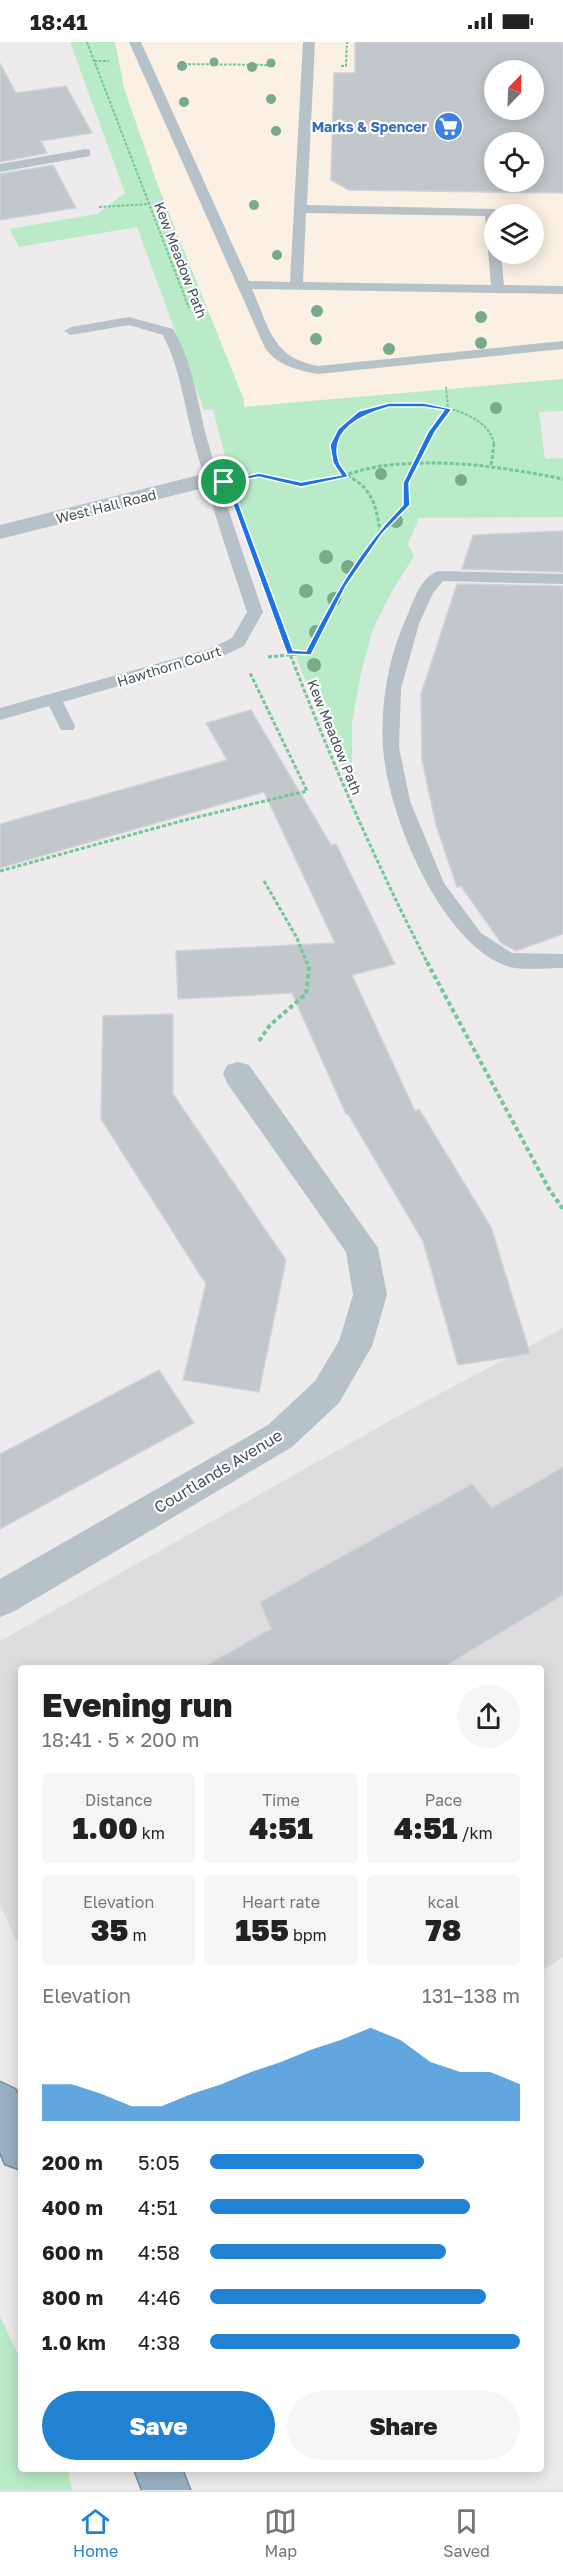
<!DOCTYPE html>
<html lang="en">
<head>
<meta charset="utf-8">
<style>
	:root { --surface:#fff; --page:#f6f6f6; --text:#222; --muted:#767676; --line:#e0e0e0; --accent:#2181d3 }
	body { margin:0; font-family:"Golos Text",sans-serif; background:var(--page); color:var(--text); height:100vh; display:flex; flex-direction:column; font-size:22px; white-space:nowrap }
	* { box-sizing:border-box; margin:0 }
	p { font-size:20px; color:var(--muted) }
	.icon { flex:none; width:33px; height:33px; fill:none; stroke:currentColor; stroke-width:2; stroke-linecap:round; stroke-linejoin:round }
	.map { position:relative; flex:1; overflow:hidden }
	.side { position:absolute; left:18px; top:1623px; width:526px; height:807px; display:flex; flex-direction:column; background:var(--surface); border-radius:6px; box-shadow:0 3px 15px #0003 }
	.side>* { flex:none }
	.needle { width:39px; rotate:23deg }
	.fabs { position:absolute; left:484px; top:18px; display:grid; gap:12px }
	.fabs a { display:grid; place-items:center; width:60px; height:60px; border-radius:50%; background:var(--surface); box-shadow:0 3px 15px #0003; font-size:30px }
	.pin { position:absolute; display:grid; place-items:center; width:51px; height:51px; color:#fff; margin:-26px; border:3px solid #fff; border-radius:50%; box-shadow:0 2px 6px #0007 }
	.round { display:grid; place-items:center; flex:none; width:63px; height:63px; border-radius:32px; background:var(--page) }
	.overview { display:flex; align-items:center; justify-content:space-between; height:102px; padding:0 24px }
	h1 { font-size:33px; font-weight:800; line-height:45px }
	.stats { display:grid; grid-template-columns:repeat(3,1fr); gap:9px; height:102px; padding:6px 24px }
	.stats div { display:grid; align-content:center; border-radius:6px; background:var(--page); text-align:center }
	.stats b { font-size:30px; font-weight:800 }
	.stats small { font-size:16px; font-weight:400 }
	.stats p { font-size:16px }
	.chart { height:168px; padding:12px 24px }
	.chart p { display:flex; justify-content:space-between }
	.chart svg { width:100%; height:108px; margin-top:6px; fill:var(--accent); opacity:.7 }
	.cta { display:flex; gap:12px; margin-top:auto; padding:12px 24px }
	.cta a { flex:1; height:69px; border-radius:36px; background:var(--accent); color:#fff; font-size:24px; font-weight:800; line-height:69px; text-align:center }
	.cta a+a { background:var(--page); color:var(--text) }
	ul { padding:0 24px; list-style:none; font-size:20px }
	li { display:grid; grid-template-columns:96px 72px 1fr; align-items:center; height:45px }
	li i { height:15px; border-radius:8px; background:var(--accent) }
	.status { display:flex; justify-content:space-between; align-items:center; height:42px; padding:0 30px; background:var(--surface); direction:ltr }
	.status svg { height:16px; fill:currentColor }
	.menu { display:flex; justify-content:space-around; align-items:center; height:84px; border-top:2px solid var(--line); background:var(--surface); font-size:16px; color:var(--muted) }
	.menu a { display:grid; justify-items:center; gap:3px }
	.menu .active { color:var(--accent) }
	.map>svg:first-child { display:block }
	.commercial { fill:#faf1e4; fill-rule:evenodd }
	.education { fill:#dfdcdd }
	.green { fill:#baebc8 }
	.building { fill:#c2c7cb; stroke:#d0d3d7; stroke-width:1.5; fill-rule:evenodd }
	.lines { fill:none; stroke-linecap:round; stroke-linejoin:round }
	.trunk-casing { stroke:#708fa4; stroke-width:3 }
	.path-far2 { stroke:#74c796; stroke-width:2; stroke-dasharray:3 1.5; stroke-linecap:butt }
	.path-far1 { stroke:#74c796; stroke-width:3; stroke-dasharray:4 2; stroke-linecap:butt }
	.path { stroke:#74c796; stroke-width:4; stroke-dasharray:4.5 3; stroke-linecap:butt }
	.service { fill:#b7c2c8; fill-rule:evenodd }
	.minor { fill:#b7c2c8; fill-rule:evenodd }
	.trunk { fill:#98b1c2; fill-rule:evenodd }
	.tree { fill:#79aa8c }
	.route { fill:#1a73e8; stroke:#fff; stroke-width:1.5; fill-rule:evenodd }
	.labels { text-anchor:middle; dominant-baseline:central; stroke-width:4.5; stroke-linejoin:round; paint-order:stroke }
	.far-shop-label { font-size:14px; font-weight:bold; fill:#366cbe; stroke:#fff; text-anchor:end }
	.far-street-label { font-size:14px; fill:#455158; stroke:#fff }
	.street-label { font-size:16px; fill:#455158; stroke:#fff }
</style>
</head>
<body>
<div class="status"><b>18:41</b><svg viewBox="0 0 49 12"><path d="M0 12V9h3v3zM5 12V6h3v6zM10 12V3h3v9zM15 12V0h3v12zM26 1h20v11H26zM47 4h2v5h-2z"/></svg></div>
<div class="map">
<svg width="563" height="2448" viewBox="0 0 563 2448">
	<rect width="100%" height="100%" fill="#eeebec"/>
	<path class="commercial" d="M70,0h493v337l-359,31zM495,28h39v40h-39zM495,100h39v40h-39zM495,172h39v40h-39z"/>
	<path class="education" d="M563,1286v629l-21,14v-303h-521v283l-21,-46v-264l402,-227z"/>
	<g class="green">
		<path d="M70,0h45l9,46 33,95 87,217v7l319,-28v32l-24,1 6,47 18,-1v59l-144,1 -11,26 6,12 -23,37 -18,36 -12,44 -9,50v67l-50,-118 -69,-185 -20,-77h-9l-67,-183 -118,20 -10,-18 88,-15 28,-21z"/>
		<path d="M0,2274l21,45v108h47l4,21h-72z"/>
	</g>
	<g class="building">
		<path d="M355,0h208v151l-214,-3 -18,-10 3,-107h21zM495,28h39v40h-39zM495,100h39v40h-39z"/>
		<path d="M0,21l16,30 50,-7 26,47 -51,8 6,12 -47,9z"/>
		<path d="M53,123l23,43 -76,12v-46z"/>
		<path d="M563,489v41l-101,-3 11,-34z"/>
		<path d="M457,542l106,2v348l-47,17 -15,-8 -40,-57 -4,1 -21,-62 -14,-65 -1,-66z"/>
		<path d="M251,668l80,135 5,-1 59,120 -43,11 63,136 4,-2 72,118 39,127 -72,11 -35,-124 -75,-127h-2l-54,-121 -114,6 -2,-48 159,-8 -71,-151 -264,76v-44l227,-64 -21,-37z"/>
		<path d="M173,972v80l113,166 -27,132 -76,-12 23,-96 -105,-165 2,-103z"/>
		<path d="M159,1328l35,53 -194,106v-75z"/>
		<path d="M563,1425v128l-121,73h-240l69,-39 -11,-27 212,-118 20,24z"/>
	</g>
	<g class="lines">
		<defs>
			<g id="trunk">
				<path d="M0,2040l15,7 6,11v70l-16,-6 -5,-12z"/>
				<path d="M134,2427h48l8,21h-48z"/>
			</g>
		</defs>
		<use href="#trunk" class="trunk-casing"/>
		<g class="path-far2">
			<path d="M87,0l102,266"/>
			<path d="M94,19h15"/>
			<path d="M179,22l95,1"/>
			<path d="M341,24h5l1,-24"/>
			<path d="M99,165l50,-3"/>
			<path d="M335,403c13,-61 154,-49 159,0"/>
			<path d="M425,403l23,-36 -2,-22"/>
		</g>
		<g class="path-far1">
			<path d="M335,402c-4,34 18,28 32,47 9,12 11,27 13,41"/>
			<path d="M491,423l3,-21"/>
			<path d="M249,435c19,-4 36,9 54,8 29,-4 57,-17 86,-20 62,-6 113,2 174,14"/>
			<path d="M282,591c43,113 90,223 146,331"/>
			<path d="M268,615l40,-4 34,-67 38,-53 27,-28 -1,-22 20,-39"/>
			<path d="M0,829l185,-51 122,-29 -57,-118"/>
			<path d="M264,839l33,57 10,26"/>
		</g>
		<g class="path">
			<path d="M427,920l122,227 14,20"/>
			<path d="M259,999l11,-16 36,-31 3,-26 -2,-6"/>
		</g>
		<g class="service">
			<path d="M129,0h12l108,239 41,1 13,-240h12l-8,163 188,4 3,5h-3v40h6l3,31 59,1v8l-311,-5c17,38 20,69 66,77l245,-25v8l-245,25c-21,-4 -40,-8 -53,-26zM306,171l179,3 6,69 -188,-3z"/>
			<path d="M86,107l4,1v6l-90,16v-8z"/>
			<path d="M129,275l44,12c21,34 25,79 36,117 16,56 35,111 54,166l-19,34 -23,11 -158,45 12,24 -2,4h-12l-12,-24 -49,14v-12l209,-59 23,-11 15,-26c-18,-54 -36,-108 -51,-163 -11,-38 -15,-79 -33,-114l-34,-10 -58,10 -7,-4 7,-4z"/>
			<path d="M439,529l124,3v10l-120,-3 -10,12 -14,31 -18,65 -2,58 11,54 34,82 37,50 31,20 51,1v14c-16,0 -45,3 -59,-3 -65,-26 -117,-152 -121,-218 -3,-44 6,-93 25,-133 6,-15 14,-39 31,-43z"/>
		</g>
		<g class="minor">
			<path d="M211,430l8,2 4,5 -4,5 -219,55v-14z"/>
			<path d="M238,1020l11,3 129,183 9,47 -15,51 -33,57 -47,44 -279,165 -13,5v-38l268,-154 47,-44 24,-40 14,-46 -7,-43 -119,-169 -4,-9 4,-9z"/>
		</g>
		<use href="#trunk" class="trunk"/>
	</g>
	<g class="tree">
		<circle cx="214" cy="20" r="4.5"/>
		<circle cx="271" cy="21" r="4.5"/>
		<circle cx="182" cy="24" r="5"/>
		<circle cx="252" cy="25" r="5"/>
		<circle cx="271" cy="57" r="5"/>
		<circle cx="184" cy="60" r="5"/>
		<circle cx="276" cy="89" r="5"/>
		<circle cx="254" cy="163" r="5"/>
		<circle cx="277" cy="213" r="5"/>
		<circle cx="317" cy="269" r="6"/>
		<circle cx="481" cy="275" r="6"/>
		<circle cx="316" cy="297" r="6"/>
		<circle cx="481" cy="301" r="6"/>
		<circle cx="389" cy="307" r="6"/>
		<circle cx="496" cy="366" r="6"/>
		<circle cx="381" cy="432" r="6"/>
		<circle cx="461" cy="438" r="6"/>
		<circle cx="396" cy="479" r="7"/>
		<circle cx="326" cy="515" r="7"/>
		<circle cx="348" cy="525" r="7"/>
		<circle cx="306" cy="549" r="7"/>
		<circle cx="334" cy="557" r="7"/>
		<circle cx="316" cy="590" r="7"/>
		<circle cx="314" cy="623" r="7"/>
	</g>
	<path class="route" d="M389,361h35l28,6 -17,23 -26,51 1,22 -28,29 -36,52 -35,69 -24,-1 -56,-155 -11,-17 39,-9 42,9 40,-7 -8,-12 -3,-18 8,-16 21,-18zM389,365h35l20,3 -16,22 -25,51v22c-45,46 -68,89 -97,146l-13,-1 -56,-151 -9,-16 31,-6 42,10 47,-10c-1,-5 -7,-9 -9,-15 -11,-33 25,-48 50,-55z"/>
	<defs>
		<symbol id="supermarket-disc" viewBox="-11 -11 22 22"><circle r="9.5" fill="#3f7fe0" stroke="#fff"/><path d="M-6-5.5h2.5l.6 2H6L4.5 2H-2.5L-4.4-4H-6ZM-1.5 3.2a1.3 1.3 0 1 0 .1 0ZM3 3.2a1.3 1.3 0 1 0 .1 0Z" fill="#fff"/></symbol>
	</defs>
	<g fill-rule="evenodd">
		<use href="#supermarket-disc" x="432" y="68" width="33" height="33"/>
	</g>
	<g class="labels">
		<g class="far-shop-label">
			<text x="427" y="84">Marks &amp; Spencer</text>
		</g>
		<g class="far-street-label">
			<text transform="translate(181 218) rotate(69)">Kew Meadow Path</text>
			<text transform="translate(106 464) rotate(-14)">West Hall Road</text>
			<text transform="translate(169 624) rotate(-17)">Hawthorn Court</text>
			<text transform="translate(335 695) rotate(68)">Kew Meadow Path</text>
		</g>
		<g class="street-label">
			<text transform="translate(218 1429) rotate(-31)">Courtlands Avenue</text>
		</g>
	</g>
</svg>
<div class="fabs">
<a><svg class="needle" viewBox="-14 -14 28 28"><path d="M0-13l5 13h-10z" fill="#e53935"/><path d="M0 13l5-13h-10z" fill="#767676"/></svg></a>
<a><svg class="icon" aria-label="locate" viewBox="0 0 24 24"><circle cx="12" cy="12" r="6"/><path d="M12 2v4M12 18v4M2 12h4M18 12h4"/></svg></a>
<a><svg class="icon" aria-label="layers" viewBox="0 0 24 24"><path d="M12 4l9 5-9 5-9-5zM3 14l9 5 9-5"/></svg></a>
</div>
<div class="pin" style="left:224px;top:440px;background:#1e9e55"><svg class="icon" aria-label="arrive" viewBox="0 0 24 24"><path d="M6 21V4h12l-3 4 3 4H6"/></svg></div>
<section class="side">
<div class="overview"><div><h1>Evening run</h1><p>18:41 · 5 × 200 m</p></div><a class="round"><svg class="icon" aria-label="share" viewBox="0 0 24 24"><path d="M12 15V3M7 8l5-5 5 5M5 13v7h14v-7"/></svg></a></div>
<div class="stats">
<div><p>Distance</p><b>1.00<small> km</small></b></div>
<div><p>Time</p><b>4:51</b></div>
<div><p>Pace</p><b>4:51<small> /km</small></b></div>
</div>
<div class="stats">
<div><p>Elevation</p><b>35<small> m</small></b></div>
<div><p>Heart rate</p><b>155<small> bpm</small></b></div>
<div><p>kcal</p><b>78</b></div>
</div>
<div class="chart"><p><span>Elevation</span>131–138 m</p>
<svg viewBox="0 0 160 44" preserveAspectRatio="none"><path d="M0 44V29L10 29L20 33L30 38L40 38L50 33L60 29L70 24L80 20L90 15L100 11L110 6L120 11L130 20L140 24L150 24L160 29V44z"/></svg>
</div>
<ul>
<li><b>200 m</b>5:05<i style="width:69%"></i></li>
<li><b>400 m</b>4:51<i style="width:84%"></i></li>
<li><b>600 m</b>4:58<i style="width:76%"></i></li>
<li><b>800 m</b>4:46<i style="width:89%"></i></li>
<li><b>1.0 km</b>4:38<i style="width:100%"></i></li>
</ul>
<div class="cta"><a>Save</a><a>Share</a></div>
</section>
</div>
<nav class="menu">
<a class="active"><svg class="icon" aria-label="home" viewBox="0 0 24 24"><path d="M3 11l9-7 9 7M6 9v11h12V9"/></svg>Home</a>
<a><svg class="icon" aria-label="map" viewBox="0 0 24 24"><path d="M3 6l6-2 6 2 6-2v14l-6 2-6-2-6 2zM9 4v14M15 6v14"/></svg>Map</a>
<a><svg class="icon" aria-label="saved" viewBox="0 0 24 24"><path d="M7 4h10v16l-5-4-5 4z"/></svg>Saved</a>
</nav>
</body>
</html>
